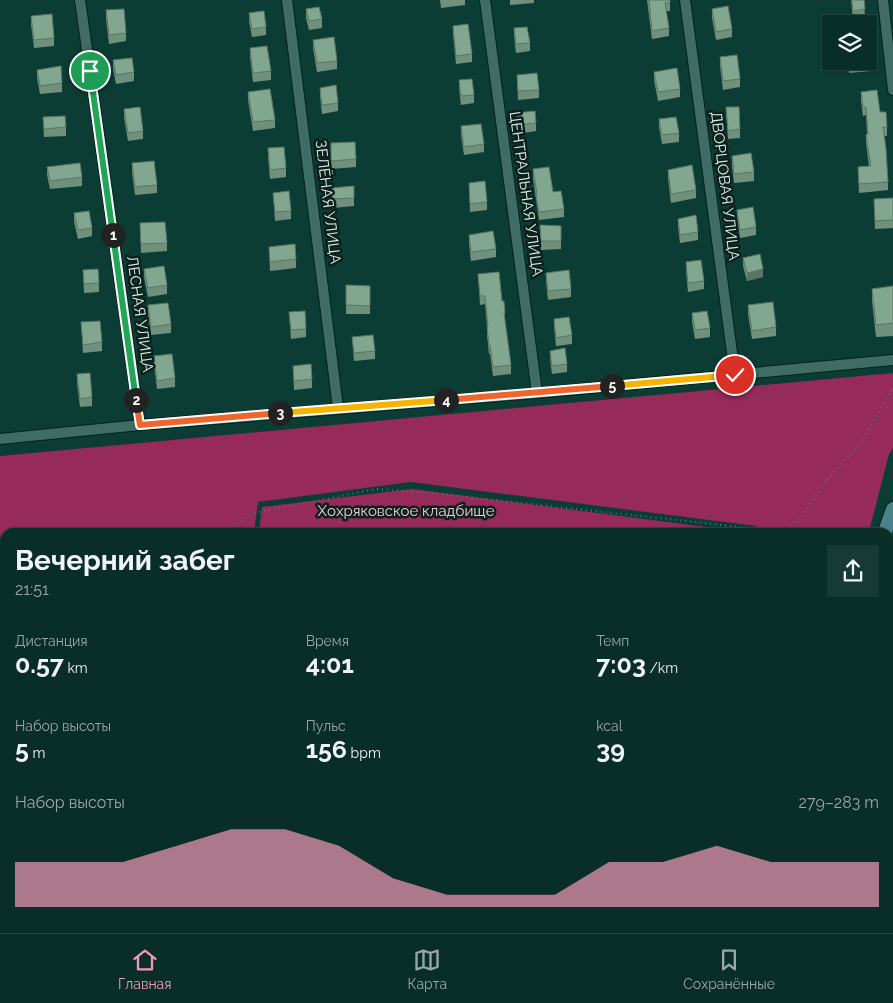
<!DOCTYPE html>
<html lang="ru">
<head>
<meta charset="utf-8">
<style>
	:root { --surface:#092e28; --page:#173a34; --text:#f1f3f6; --muted:#99a8a8; --line:#294a45; --accent:#f09ab6 }
	body { margin:0; font-family:Raleway,sans-serif; background:var(--page); color:var(--text); height:100vh; display:flex; flex-direction:column; font-size:19px; white-space:nowrap }
	* { box-sizing:border-box; margin:0 }
	p { font-size:16px; color:var(--muted) }
	.icon { flex:none; width:28px; height:28px; fill:none; stroke:currentColor; stroke-width:2; stroke-linecap:round; stroke-linejoin:round }
	.map { position:relative; flex:1; overflow:hidden }
	.details { position:absolute; left:0px; top:528px; width:894px; height:406px; display:flex; flex-direction:column; background:var(--surface); border-radius:15px 15px 0 0; box-shadow:0 1px 4px #0004,0 0 0 1px var(--line) }
	.details>* { flex:none }
	.buttons { position:absolute; left:822px; top:15px; display:grid; gap:10px }
	.buttons a { display:grid; place-items:center; width:55px; height:55px; border-radius:0px; background:var(--surface); box-shadow:0 1px 4px #0004,0 0 0 1px var(--line); font-size:25px }
	.pin { position:absolute; display:grid; place-items:center; width:42px; height:42px; color:#fff; margin:-21px; border:2px solid #fff; border-radius:50%; box-shadow:0 1px 5px #0007 }
	.km { position:absolute; width:25px; height:25px; margin:-12px; border-radius:50%; background:#222; color:#fff; font-size:14px; line-height:25px; text-align:center }
	.round { display:grid; place-items:center; flex:none; width:52px; height:52px; border-radius:0px; background:var(--page) }
	.summary { display:flex; align-items:center; justify-content:space-between; height:85px; padding:0 15px }
	h1 { font-size:28px; font-weight:700; line-height:38px }
	.metrics { display:grid; grid-template-columns:repeat(3,1fr); gap:8px; height:85px; padding:5px 15px }
	.metrics div { display:grid; align-content:center }
	.metrics b { font-size:25px; font-weight:700 }
	.metrics small { font-size:14px; font-weight:400 }
	.metrics p { font-size:14px }
	.chart { height:140px; padding:10px 15px }
	.chart p { display:flex; justify-content:space-between }
	.chart svg { width:100%; height:90px; margin-top:5px; fill:var(--accent); opacity:.7 }
	.tabs { display:flex; justify-content:space-around; align-items:center; height:70px; border-top:1px solid var(--line); background:var(--surface); font-size:14px; color:var(--muted) }
	.tabs a { display:grid; justify-items:center; gap:2px }
	.tabs .selected { color:var(--accent) }
	.map>svg:first-child { display:block }
	.green { fill:#962a58 }
	.lines { fill:none; stroke-linecap:round; stroke-linejoin:round }
	.lane-casing { stroke:#00221c; stroke-width:7 }
	.street-casing { stroke:#00221c; stroke-width:12 }
	.secondary-casing { stroke:#00221c; stroke-width:16 }
	.path { stroke:#517a72; stroke-width:2; stroke-dasharray:1 4; stroke-linecap:butt }
	.lane { stroke:#3f6d63; stroke-width:5 }
	.street { stroke:#3f6d63; stroke-width:10 }
	.secondary { stroke:#4b828a; stroke-width:14 }
	.wall { fill:#6f907c }
	.shaded-wall { fill:#5a7565 }
	.building { fill:#81a790; stroke:#5a7565 }
	.split-1-casing { stroke:#fff; stroke-width:10 }
	.split-2-casing { stroke:#fff; stroke-width:10 }
	.split-3-casing { stroke:#fff; stroke-width:10 }
	.split-4-casing { stroke:#fff; stroke-width:10 }
	.split-5-casing { stroke:#fff; stroke-width:10 }
	.split-6-casing { stroke:#fff; stroke-width:10 }
	.split-1 { stroke:#22a559; stroke-width:6 }
	.split-2 { stroke:#22a559; stroke-width:6 }
	.split-3 { stroke:#f0652b; stroke-width:6 }
	.split-4 { stroke:#f5b400; stroke-width:6 }
	.split-5 { stroke:#f0652b; stroke-width:6 }
	.split-6 { stroke:#f5b400; stroke-width:6 }
	.labels { text-anchor:middle; dominant-baseline:central; stroke-width:5; stroke-linejoin:round; paint-order:stroke }
	.street-label { font-size:15px; fill:#daf2ec; stroke:#0d201c }
	.park-label { font-size:15px; fill:#eccdd6; stroke:#0d201c }
</style>
</head>
<body>
<div class="map">
<svg width="893" height="933" viewBox="0 0 893 933">
	<rect width="100%" height="100%" fill="#0c3d35"/>
	<g class="green">
		<path d="M893,373v75l-4,6 -20,78h-114l1,-6 -345,-44 -153,20 -4,30h-249v79h-5v-155z"/>
		<path d="M412,489l333,43h-486l3,-25z"/>
		<path d="M893,565v97l-4,-1v-75z"/>
		<path d="M0,615h5v314h700v4h-705z"/>
		<path d="M889,785l4,1v147h-62v-4h58z"/>
		<path d="M717,929h82l-1,4h-82z"/>
	</g>
	<g class="lines">
		<defs>
			<g id="lane">
				<path d="M889,691h4"/>
				<path d="M889,753l4,-31"/>
				<path d="M889,770l4,1"/>
			</g>
			<g id="street">
				<path d="M80,0l60,425"/>
				<path d="M287,0l51,408"/>
				<path d="M485,0l52,393"/>
				<path d="M685,0l50,375"/>
				<path d="M883,0l10,90"/>
				<path d="M0,439l140,-14 397,-32 356,-33"/>
			</g>
			<g id="secondary">
				<path d="M885,532l8,-23"/>
				<path d="M817,933l1,-4"/>
			</g>
		</defs>
		<use href="#lane" class="lane-casing"/>
		<use href="#street" class="street-casing"/>
		<use href="#secondary" class="secondary-casing"/>
		<g class="path">
			<path d="M225,532l29,-19 122,-24 56,4 317,35 5,4"/>
			<path d="M782,532l20,-17 25,-35 35,-39 31,-54"/>
			<path d="M0,571h5"/>
			<path d="M889,605l4,-22"/>
			<path d="M0,623h5"/>
			<path d="M0,824l5,9"/>
			<path d="M41,929l2,4"/>
			<path d="M143,933v-4"/>
			<path d="M474,933l1,-4"/>
			<path d="M586,933v-4"/>
			<path d="M688,933l1,-4"/>
			<path d="M709,933v-4"/>
			<path d="M834,933l1,-4"/>
		</g>
		<use href="#lane" class="lane"/>
		<use href="#street" class="street"/>
		<use href="#secondary" class="secondary"/>
	</g>
	<g class="wall">
		<path d="M440,0h25v5l-24,3z"/>
		<path d="M510,0h24v3l-24,2z"/>
		<path d="M647,0h23v11h-4l3,17v8l-17,3z"/>
		<path d="M851,0h13l1,18 -12,2z"/>
		<path d="M306,9l16,10v9l-13,2 -3,-12z"/>
		<path d="M712,9l20,20v8l-16,3 -4,-22z"/>
		<path d="M106,10l20,23v8l-17,3 -3,-25z"/>
		<path d="M249,13l17,14v8l-14,2 -3,-16z"/>
		<path d="M31,16l23,22v8l-20,2 -3,-23z"/>
		<path d="M453,26l19,28v8l-16,2 -3,-30z"/>
		<path d="M514,28l16,15v8l-14,2 -2,-17z"/>
		<path d="M313,40l24,21v8l-20,3 -4,-24z"/>
		<path d="M250,48l21,23v9l-18,2 -3,-25z"/>
		<path d="M720,57l20,22v8l-17,3 -3,-24z"/>
		<path d="M113,60l21,12v9l-18,3 -3,-15z"/>
		<path d="M848,61h21l3,1v9l-23,2z"/>
		<path d="M37,70l25,13v9l-22,2 -3,-16z"/>
		<path d="M654,72l26,17v8l-22,4 -4,-21z"/>
		<path d="M517,75l22,15v8l-21,2z"/>
		<path d="M459,80l15,15v8l-13,2 -2,-16z"/>
		<path d="M320,88l18,15v8l-16,3 -2,-18z"/>
		<path d="M248,92l27,28v8l-22,3 -5,-31z"/>
		<path d="M861,92l19,20 7,16v8h-3l4,46v8l-29,3 -1,-26 11,-1 -3,-23v-8l1,-1 -1,-19 -3,1 -2,-15z"/>
		<path d="M726,107l14,22v9l-12,1z"/>
		<path d="M124,109l19,22v8l-15,2 -4,-24z"/>
		<path d="M516,113l20,10v8l-19,3z"/>
		<path d="M43,117l23,10v9l-22,1z"/>
		<path d="M659,119l20,14v9l-17,2 -3,-17z"/>
		<path d="M461,126l23,18v8l-20,3 -3,-20z"/>
		<path d="M331,143l25,16v8l-25,2z"/>
		<path d="M268,148l18,20v9l-16,2 -2,-22z"/>
		<path d="M732,156l22,16v9l-20,2 -2,-18z"/>
		<path d="M132,163l25,22v8l-22,2 -3,-23z"/>
		<path d="M47,167l35,10v9l-32,3 -3,-14z"/>
		<path d="M533,169l20,23 11,17v8l-25,3 -6,-42z"/>
		<path d="M668,170l28,20v8l-25,5 -3,-25z"/>
		<path d="M469,183l18,19v8l-17,2z"/>
		<path d="M354,186v20l-22,2v-20z"/>
		<path d="M273,193l18,18v8l-16,2z"/>
		<path d="M893,198v30l-18,1 -1,-30z"/>
		<path d="M737,210l19,17v8l-16,3 -3,-20z"/>
		<path d="M74,213l18,15v8l-14,3 -4,-17z"/>
		<path d="M678,219l20,13v8l-18,3 -2,-16z"/>
		<path d="M140,223l27,20v8l-26,2z"/>
		<path d="M540,225l21,1v23l-20,1z"/>
		<path d="M469,235l27,14v8l-25,4 -2,-17z"/>
		<path d="M269,247l27,12v9l-26,3z"/>
		<path d="M743,258l20,19 -16,4 -4,-15z"/>
		<path d="M686,262l18,19v8l-16,3 -2,-21z"/>
		<path d="M144,269l23,16v9l-19,3 -4,-20z"/>
		<path d="M83,270l16,13v9l-15,1z"/>
		<path d="M546,273l25,16v8l-23,3 -2,-19z"/>
		<path d="M478,274l24,27 3,12v8l6,44v9l-18,2 -3,-22h-1l-2,-19v-9l-2,-22 -5,1z"/>
		<path d="M346,285l24,1v28h-24z"/>
		<path d="M893,286v50l-17,1 -4,-36v-12z"/>
		<path d="M148,305l23,19v9l-20,2 -3,-21z"/>
		<path d="M748,305l28,22v9l-24,3 -4,-25z"/>
		<path d="M289,312l17,17v8l-15,2z"/>
		<path d="M692,313l18,15v9l-15,2 -3,-17z"/>
		<path d="M554,319l18,16v9l-16,2 -2,-19z"/>
		<path d="M81,322l21,20v9l-19,2z"/>
		<path d="M352,337l23,14v8l-21,2z"/>
		<path d="M550,351l17,13v8l-15,2 -2,-15z"/>
		<path d="M154,356l21,22v9l-18,2 -3,-24z"/>
		<path d="M293,366l19,13v9l-18,2z"/>
		<path d="M77,374l15,23v9l-12,1 -3,-24z"/>
	</g>
	<path class="shaded-wall" d="M763,269v8l-16,4v-8z"/>
	<g class="building">
		<path d="M649,0h21v2l-5,1 4,25 -17,3z"/>
		<path d="M852,0h12l1,9 -12,2z"/>
		<path d="M728,6l4,23 -16,3 -4,-23z"/>
		<path d="M319,7l3,12 -13,2 -3,-12z"/>
		<path d="M124,9l2,24 -17,2 -3,-25z"/>
		<path d="M264,11l2,16 -14,2 -3,-16z"/>
		<path d="M52,14l2,24 -20,2 -3,-24z"/>
		<path d="M468,24l4,30 -16,2 -3,-30z"/>
		<path d="M527,27l3,16 -14,1 -2,-16z"/>
		<path d="M334,37l3,24 -20,2 -4,-23z"/>
		<path d="M869,40h1l2,22 -23,3v-4h20z"/>
		<path d="M267,46l4,25 -18,2 -3,-25z"/>
		<path d="M737,55l3,24 -17,2 -3,-24z"/>
		<path d="M132,58l2,14 -18,3 -3,-15z"/>
		<path d="M61,66l1,17 -22,3 -3,-16z"/>
		<path d="M677,68l3,21 -22,3 -4,-20z"/>
		<path d="M537,73l2,17 -21,1 -1,-16z"/>
		<path d="M472,79l2,16 -13,1 -2,-16z"/>
		<path d="M336,85l2,18 -16,2 -2,-17z"/>
		<path d="M270,89l5,31 -22,2 -5,-30z"/>
		<path d="M877,90l3,22h6l1,16 -4,-1 3,22 2,33 -29,2 -1,-17 13,-1 -5,-31 2,-1 -2,-27h-3l-2,-15z"/>
		<path d="M140,107l3,24 -15,2 -4,-24z"/>
		<path d="M726,107h13l1,22 -12,2z"/>
		<path d="M535,111l1,12 -19,2 -1,-12z"/>
		<path d="M65,116l1,11 -22,2 -1,-12z"/>
		<path d="M676,117l3,16 -17,2 -3,-16z"/>
		<path d="M481,124l3,20 -20,3 -3,-21z"/>
		<path d="M355,142l1,17 -25,2v-18z"/>
		<path d="M284,147l2,21 -16,2 -2,-22z"/>
		<path d="M751,153l3,19 -20,2 -2,-18z"/>
		<path d="M154,161l3,24 -22,2 -3,-24z"/>
		<path d="M80,163l2,14 -32,4 -3,-14z"/>
		<path d="M692,165l4,25 -25,4 -3,-24z"/>
		<path d="M549,167l4,25 8,-1 3,18 -25,3 -3,-18h1l-4,-25z"/>
		<path d="M485,181l2,21 -17,2 -1,-21z"/>
		<path d="M354,186v12l-22,1v-11z"/>
		<path d="M289,191l2,20 -16,1 -2,-19z"/>
		<path d="M893,198v22l-18,1 -1,-22z"/>
		<path d="M753,207l3,20 -16,3 -3,-20z"/>
		<path d="M89,211l3,17 -14,2 -4,-17z"/>
		<path d="M696,215l2,17 -18,3 -2,-16z"/>
		<path d="M165,222l2,21 -26,1 -1,-21z"/>
		<path d="M540,225l21,1v15h-20z"/>
		<path d="M493,231l3,18 -25,3 -2,-17z"/>
		<path d="M295,244l1,15 -26,3 -1,-15z"/>
		<path d="M760,254l3,15 -16,4 -4,-15z"/>
		<path d="M701,260l3,21 -16,2 -2,-21z"/>
		<path d="M164,266l3,19 -19,3 -4,-19z"/>
		<path d="M98,269l1,14 -15,1 -1,-14z"/>
		<path d="M569,270l2,19 -23,2 -2,-18z"/>
		<path d="M499,272l3,29h2l1,12h-1l7,52 -18,2 -3,-22 -1,1 -2,-20h1l-3,-30h-5l-2,-22z"/>
		<path d="M346,285l24,1v20l-24,-1z"/>
		<path d="M893,286v37l-17,2 -4,-36z"/>
		<path d="M773,302l3,25 -24,4 -4,-26z"/>
		<path d="M168,303l3,21 -20,3 -3,-22z"/>
		<path d="M305,311l1,18 -15,1 -2,-18z"/>
		<path d="M707,311l3,17 -15,2 -3,-17z"/>
		<path d="M569,317l3,18 -16,3 -2,-19z"/>
		<path d="M100,321l2,21 -19,3 -2,-23z"/>
		<path d="M373,335l2,16 -21,2 -2,-16z"/>
		<path d="M565,348l2,16 -15,2 -2,-15z"/>
		<path d="M172,354l3,24 -18,3 -3,-25z"/>
		<path d="M311,364l1,15 -18,2 -1,-15z"/>
		<path d="M90,373l2,24 -12,2 -3,-25z"/>
	</g>
	<g class="lines">
		<defs>
			<path id="split-1" d="M90,71l23,164"/>
			<path id="split-2" d="M113,235l23,165"/>
			<path id="split-3" d="M136,400l4,25 140,-12"/>
			<path id="split-4" d="M280,413l166,-13"/>
			<path id="split-5" d="M446,400l166,-14"/>
			<path id="split-6" d="M612,386l123,-11"/>
		</defs>
		<use href="#split-1" class="split-1-casing"/>
		<use href="#split-2" class="split-2-casing"/>
		<use href="#split-3" class="split-3-casing"/>
		<use href="#split-4" class="split-4-casing"/>
		<use href="#split-5" class="split-5-casing"/>
		<use href="#split-6" class="split-6-casing"/>
		<use href="#split-1" class="split-1"/>
		<use href="#split-2" class="split-2"/>
		<use href="#split-3" class="split-3"/>
		<use href="#split-4" class="split-4"/>
		<use href="#split-5" class="split-5"/>
		<use href="#split-6" class="split-6"/>
	</g>
	<g class="labels">
		<g class="street-label">
			<text transform="translate(725 186) rotate(83)">ДВОРЦОВАЯ УЛИЦА</text>
			<text transform="translate(526 194) rotate(82)">ЦЕНТРАЛЬНАЯ УЛИЦА</text>
			<text transform="translate(328 202) rotate(83)">ЗЕЛЁНАЯ УЛИЦА</text>
			<text transform="translate(140 314) rotate(82)">ЛЕСНАЯ УЛИЦА</text>
		</g>
		<g class="park-label">
			<text x="406" y="511">Хохряковское кладбище</text>
		</g>
	</g>
</svg>
<div class="buttons">
<a><svg class="icon" aria-label="layers" viewBox="0 0 24 24"><path d="M12 4l9 5-9 5-9-5zM3 14l9 5 9-5"/></svg></a>
</div>
<div class="pin" style="left:90px;top:71px;background:#1e9e55"><svg class="icon" aria-label="arrive" viewBox="0 0 24 24"><path d="M6 21V4h12l-3 4 3 4H6"/></svg></div>
<div class="pin" style="left:735px;top:375px;background:#d93025"><svg class="icon" aria-label="check" viewBox="0 0 24 24"><path d="M5 12l5 5 9-10"/></svg></div>
<b class="km" style="left:113px;top:235px">1</b>
<b class="km" style="left:136px;top:400px">2</b>
<b class="km" style="left:280px;top:413px">3</b>
<b class="km" style="left:446px;top:400px">4</b>
<b class="km" style="left:612px;top:386px">5</b>
<section class="details">
<div class="summary"><div><h1>Вечерний забег</h1><p>21:51</p></div><a class="round"><svg class="icon" aria-label="share" viewBox="0 0 24 24"><path d="M12 15V3M7 8l5-5 5 5M5 13v7h14v-7"/></svg></a></div>
<div class="metrics">
<div><p>Дистанция</p><b>0.57<small> km</small></b></div>
<div><p>Время</p><b>4:01</b></div>
<div><p>Темп</p><b>7:03<small> /km</small></b></div>
</div>
<div class="metrics">
<div><p>Набор высоты</p><b>5<small> m</small></b></div>
<div><p>Пульс</p><b>156<small> bpm</small></b></div>
<div><p>kcal</p><b>39</b></div>
</div>
<div class="chart"><p><span>Набор высоты</span>279–283 m</p>
<svg viewBox="0 0 160 44" preserveAspectRatio="none"><path d="M0 44V22L10 22L20 22L30 14L40 6L50 6L60 14L70 30L80 38L90 38L100 38L110 22L120 22L130 14L140 22L150 22L160 22V44z"/></svg>
</div>
</section>
</div>
<nav class="tabs">
<a class="selected"><svg class="icon" aria-label="home" viewBox="0 0 24 24"><path d="M3 11l9-7 9 7M6 9v11h12V9"/></svg>Главная</a>
<a><svg class="icon" aria-label="map" viewBox="0 0 24 24"><path d="M3 6l6-2 6 2 6-2v14l-6 2-6-2-6 2zM9 4v14M15 6v14"/></svg>Карта</a>
<a><svg class="icon" aria-label="saved" viewBox="0 0 24 24"><path d="M7 4h10v16l-5-4-5 4z"/></svg>Сохранённые</a>
</nav>
</body>
</html>
